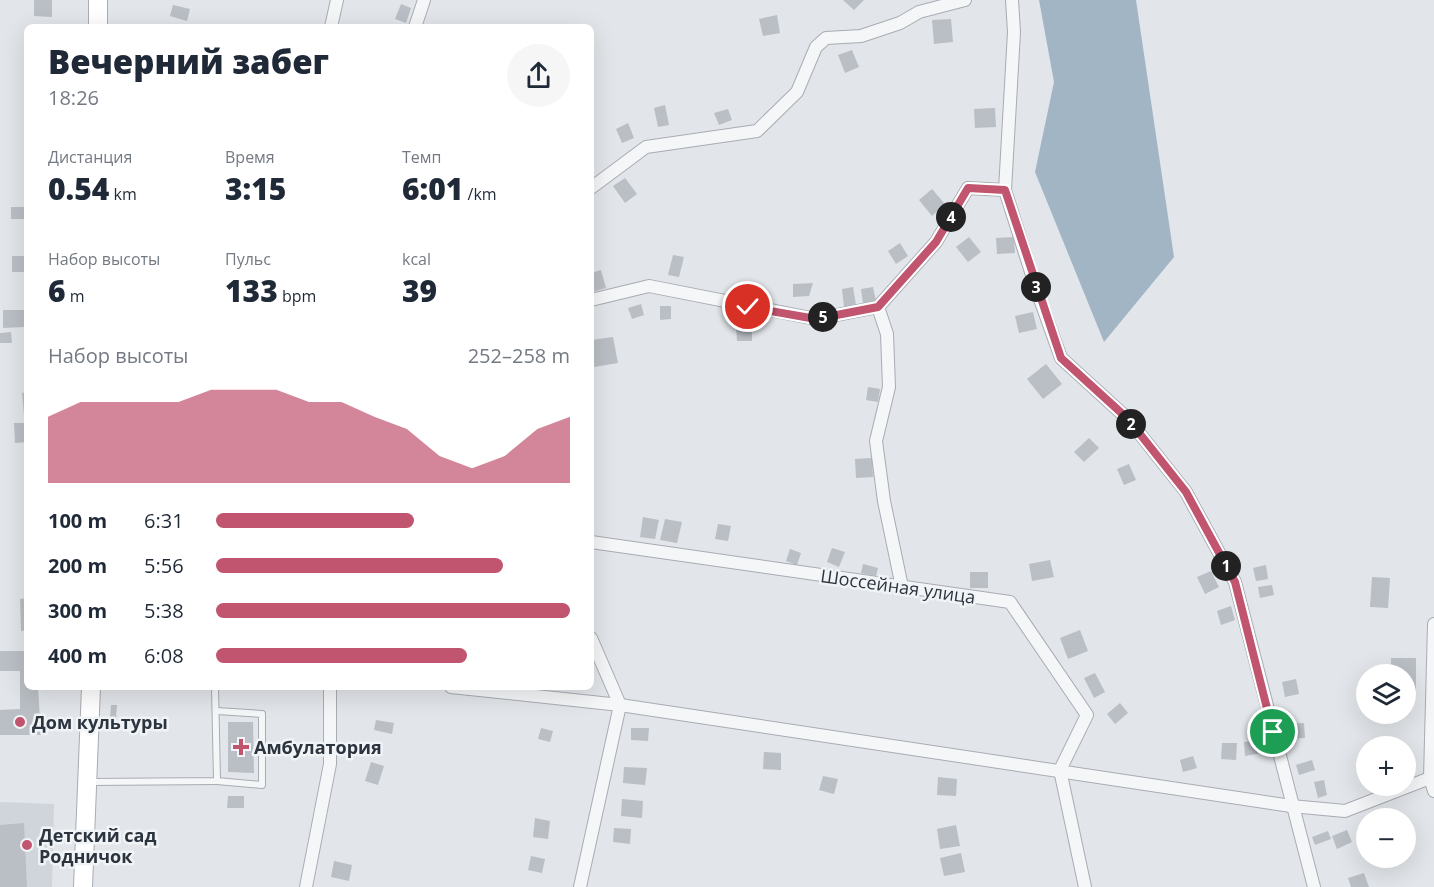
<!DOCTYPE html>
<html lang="ru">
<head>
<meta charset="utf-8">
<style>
	:root { --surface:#fff; --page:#f6f6f7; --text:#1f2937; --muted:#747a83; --accent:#c1546e }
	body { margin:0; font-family:"Open Sans",sans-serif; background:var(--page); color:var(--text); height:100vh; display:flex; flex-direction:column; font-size:22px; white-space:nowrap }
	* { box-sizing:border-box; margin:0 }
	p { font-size:20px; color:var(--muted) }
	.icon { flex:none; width:33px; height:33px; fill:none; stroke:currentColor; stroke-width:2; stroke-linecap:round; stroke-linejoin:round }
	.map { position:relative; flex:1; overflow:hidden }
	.drawer { position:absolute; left:24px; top:24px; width:570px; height:666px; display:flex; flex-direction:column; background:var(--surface); border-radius:9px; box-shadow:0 6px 24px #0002 }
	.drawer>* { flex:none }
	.buttons { position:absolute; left:1356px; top:664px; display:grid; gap:12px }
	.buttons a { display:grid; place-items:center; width:60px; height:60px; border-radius:50%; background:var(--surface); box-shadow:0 6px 24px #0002; font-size:30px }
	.pin { position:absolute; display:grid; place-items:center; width:51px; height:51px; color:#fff; margin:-26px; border:3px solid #fff; border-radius:50%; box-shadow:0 2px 6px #0007 }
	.km { position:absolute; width:30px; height:30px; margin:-15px; border-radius:50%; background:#222; color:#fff; font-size:16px; line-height:30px; text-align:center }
	.round { display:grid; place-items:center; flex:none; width:63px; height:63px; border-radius:32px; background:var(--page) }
	.summary { display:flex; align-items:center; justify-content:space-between; height:102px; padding:0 24px }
	h1 { font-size:33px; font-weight:800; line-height:45px }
	.metrics { display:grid; grid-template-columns:repeat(3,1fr); gap:9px; height:102px; padding:6px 24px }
	.metrics div { display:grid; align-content:center }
	.metrics b { font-size:30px; font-weight:800 }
	.metrics small { font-size:16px; font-weight:400 }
	.metrics p { font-size:16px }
	.chart { height:168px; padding:12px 24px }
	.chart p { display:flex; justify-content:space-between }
	.chart svg { width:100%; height:108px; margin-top:6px; fill:var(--accent); opacity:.7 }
	ul { padding:0 24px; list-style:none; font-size:20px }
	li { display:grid; grid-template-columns:96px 72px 1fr; align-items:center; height:45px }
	li i { height:15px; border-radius:8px; background:var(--accent) }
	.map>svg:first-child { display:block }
	.built { fill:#d0d5db }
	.water { fill:#a1b5c5 }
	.building { fill:#babfc5 }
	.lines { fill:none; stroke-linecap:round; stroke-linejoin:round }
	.lane-casing { stroke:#a8acb3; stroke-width:8 }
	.street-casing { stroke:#a8acb3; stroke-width:14 }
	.secondary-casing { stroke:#a8acb3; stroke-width:20 }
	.lane { stroke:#f4f6f8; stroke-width:6 }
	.street { stroke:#f4f6f8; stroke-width:12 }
	.secondary { stroke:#fff; stroke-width:18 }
	.route-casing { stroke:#fff; stroke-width:12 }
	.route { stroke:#c1546e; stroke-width:8 }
	.poi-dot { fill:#c1546e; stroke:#f1f4f6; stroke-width:2 }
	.labels { text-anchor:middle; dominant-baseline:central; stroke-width:5; stroke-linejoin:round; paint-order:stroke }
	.street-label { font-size:18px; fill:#2c343f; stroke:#f1f4f6 }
	.poi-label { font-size:18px; font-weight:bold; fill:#2c343f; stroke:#f1f4f6; text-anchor:start }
</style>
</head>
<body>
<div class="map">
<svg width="1434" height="887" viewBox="0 0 1434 887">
	<rect width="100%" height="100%" fill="#e2e5e9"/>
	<path class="built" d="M0,802l54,2 -2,83h-52z"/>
	<path class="water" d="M1039,0h97l38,257 -70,85 -69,-170 19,-90z"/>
	<g class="building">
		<path d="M34,0h18v17l-18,-1z"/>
		<path d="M843,0h21l-10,10z"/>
		<path d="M401,4l10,4 -5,15 -11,-4z"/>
		<path d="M173,5l17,4 -3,12 -17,-5z"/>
		<path d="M777,15l3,18 -17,3 -4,-17z"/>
		<path d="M951,19l2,23 -19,2 -2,-24z"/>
		<path d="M852,50l7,17 -14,6 -7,-18z"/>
		<path d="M665,105l4,20 -11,2 -4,-19z"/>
		<path d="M995,108l1,19 -21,1 -1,-19z"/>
		<path d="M728,109l4,11 -13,5 -5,-12z"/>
		<path d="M628,123l6,15 -12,5 -6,-14z"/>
		<path d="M625,178l12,16 -12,9 -12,-17z"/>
		<path d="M932,189l13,15 -13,12 -13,-16z"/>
		<rect x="11" y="207" width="13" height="12"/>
		<path d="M969,237l12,15 -13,10 -12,-15z"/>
		<path d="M1014,237l1,16 -18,1 -1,-16z"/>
		<path d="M900,243l8,13 -12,8 -8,-13z"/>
		<path d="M673,255l11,2 -5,20 -11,-2z"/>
		<rect x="12" y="256" width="15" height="16"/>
		<path d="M601,270l5,18 -14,4 -1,-19z"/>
		<path d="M813,283l-4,13 -16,1v-13z"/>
		<path d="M853,287l3,18 -12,2 -2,-18z"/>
		<path d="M873,287l3,14 -13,3 -2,-15z"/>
		<path d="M641,304l3,11 -12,4 -4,-11z"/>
		<path d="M660,306h11v13l-11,1z"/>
		<path d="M3,310h21l1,17 -22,1z"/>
		<path d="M1033,312l4,17 -18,4 -4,-17z"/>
		<path d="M736,326h16v15h-15z"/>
		<path d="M11,332l1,11h-12v-10z"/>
		<path d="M613,337l5,26 -24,4 -3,-27z"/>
		<path d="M1046,364l16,20 -19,15 -16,-20z"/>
		<path d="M868,387l12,2 -2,13 -12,-2z"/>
		<path d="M27,392v22l-3,1 -2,-22z"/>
		<path d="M14,423h13v19l-12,1z"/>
		<path d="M1089,438l10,10 -15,14 -10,-10z"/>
		<path d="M872,458l1,19 -17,1 -1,-19z"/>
		<path d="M1129,464l7,16 -12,5 -7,-16z"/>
		<path d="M643,517l16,3 -4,19 -15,-2z"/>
		<path d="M665,519l17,3 -5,21 -17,-3z"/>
		<path d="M718,524l13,2 -3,15 -13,-2z"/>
		<path d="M832,548l13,4 -6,15 -12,-5z"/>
		<path d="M790,549l11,4 -4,12 -11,-4z"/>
		<path d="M1050,560l4,17 -22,4 -3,-17z"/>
		<path d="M863,564l15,4 -2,8 -15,-3z"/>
		<path d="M1266,565l2,14 -12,2 -3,-13z"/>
		<path d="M1211,571l8,16 -14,7 -8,-17z"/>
		<rect x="970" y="572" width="18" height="16"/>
		<path d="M1372,577l18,1 -2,30 -18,-1z"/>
		<path d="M1272,585l2,10 -14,3 -2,-11z"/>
		<path d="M27,598v32l-6,1 -1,-32z"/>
		<path d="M1231,606l4,14 -14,5 -4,-14z"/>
		<path d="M1080,630l8,21 -20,8 -8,-21z"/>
		<path d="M0,651h27v36h11l3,48h-41v-25l20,-1v-38h-20z"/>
		<path d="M1391,658h25v32h-10v-15h-15z"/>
		<path d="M1095,673l10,19 -11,6 -10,-20z"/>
		<path d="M1296,679l3,15 -14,3 -3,-15z"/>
		<path d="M1120,703l8,10 -13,11 -8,-10z"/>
		<path d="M111,705h6l-1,14 -6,-1z"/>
		<path d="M376,720l18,3 -2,11 -18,-4z"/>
		<path d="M228,722h25l1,51 -26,-1z"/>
		<path d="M1304,723l1,15 -19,1 -1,-15z"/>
		<path d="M541,728l12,3 -3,11 -12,-3z"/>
		<path d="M631,728h18l-1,13 -17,-1z"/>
		<path d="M1260,740l2,13 -17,3 -1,-14z"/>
		<path d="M1222,743h15l-1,17 -15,-1z"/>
		<path d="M764,752l17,1v17l-18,-1z"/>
		<path d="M1193,756l4,12 -14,4 -3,-12z"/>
		<path d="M1312,760l3,10 -16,5 -3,-10z"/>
		<path d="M371,762l13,4 -6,19 -13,-4z"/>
		<path d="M624,767l23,1 -2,17 -22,-2z"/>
		<path d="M823,776l15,3 -4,15 -15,-4z"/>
		<path d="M938,777l19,2 -1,17 -19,-1z"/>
		<path d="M1324,780l3,15 -9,3 -4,-16z"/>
		<path d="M228,796h16v12h-17z"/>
		<path d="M622,799l21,2 -1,17 -21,-2z"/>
		<path d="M535,818l15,3 -2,18 -15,-2z"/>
		<path d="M24,823l3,64h-27v-62z"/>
		<path d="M956,825l4,21 -20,3 -3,-20z"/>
		<path d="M614,828l17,1 -1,15 -17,-2z"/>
		<path d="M1347,830l5,12 -15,7 -5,-13z"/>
		<path d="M1328,831l3,8 -16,6 -3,-8z"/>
		<path d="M961,853l4,19 -21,4 -4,-18z"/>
		<path d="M531,856l14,3 -3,14 -14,-3z"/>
		<path d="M334,861l18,4 -3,16 -18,-4z"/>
		<path d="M1364,873l5,14h-18l-3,-9z"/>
	</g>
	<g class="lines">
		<defs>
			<g id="lane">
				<path d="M217,781l45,4v-71l-45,-3"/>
				<path d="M90,782l127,-1 -2,-94"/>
			</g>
			<g id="street">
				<path d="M1012,0l2,32 -9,158 32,101 24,67 67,61 58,73 49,90 79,305"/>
				<path d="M331,27l6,-27"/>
				<path d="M415,27l9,-27"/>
				<path d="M591,188l55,-41 111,-16 40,-39 19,-45 10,-9 35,-2 39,-13 19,-11 46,-12"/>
				<path d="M591,300l58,-14 167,33 62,-12 58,-65 32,-54 37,2"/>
				<path d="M878,307l9,27 2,53 -13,54 8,60 18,86"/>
				<path d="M591,542l419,60 77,113 -27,55 25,117"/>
				<path d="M1434,624l-4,154 4,13"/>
				<path d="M451,687l169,18 671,101 54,5 85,-33"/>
				<path d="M306,887l24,-123v-77"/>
				<path d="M580,887l40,-182 -29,-67"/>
			</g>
			<g id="secondary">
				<path d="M98,27v-27"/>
				<path d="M83,887l8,-200"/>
			</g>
		</defs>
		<use href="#lane" class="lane-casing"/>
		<use href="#street" class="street-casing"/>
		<use href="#secondary" class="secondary-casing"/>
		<use href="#lane" class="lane"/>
		<use href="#street" class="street"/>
		<use href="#secondary" class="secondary"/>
	</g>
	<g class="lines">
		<defs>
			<path id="route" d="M748,307l68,12 62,-12 58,-65 32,-54 37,2 56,168 67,61 58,73 49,90 38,150"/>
		</defs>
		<use href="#route" class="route-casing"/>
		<use href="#route" class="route"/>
	</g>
	<g class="poi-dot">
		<circle cx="20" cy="722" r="6"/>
		<path d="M238 738h6v6h6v6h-6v6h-6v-6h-6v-6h6z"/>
		<circle cx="27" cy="845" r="6"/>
	</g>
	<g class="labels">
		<g class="street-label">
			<text transform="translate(898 586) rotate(8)">Шоссейная улица</text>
		</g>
		<g class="poi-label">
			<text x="32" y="722">Дом культуры</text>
			<text x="254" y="747">Амбулатория</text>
			<text x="39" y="835">Детский сад<tspan x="39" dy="21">Родничок</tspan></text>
		</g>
	</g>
</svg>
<div class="buttons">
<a><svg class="icon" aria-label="layers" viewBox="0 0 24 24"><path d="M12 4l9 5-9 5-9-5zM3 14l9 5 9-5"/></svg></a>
<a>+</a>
<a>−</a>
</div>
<div class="pin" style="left:1273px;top:732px;background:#1e9e55"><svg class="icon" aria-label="arrive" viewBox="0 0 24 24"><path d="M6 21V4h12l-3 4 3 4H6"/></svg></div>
<div class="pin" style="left:748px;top:307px;background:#d93025"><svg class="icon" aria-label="check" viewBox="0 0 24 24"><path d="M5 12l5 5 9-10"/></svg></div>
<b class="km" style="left:1226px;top:566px">1</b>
<b class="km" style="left:1131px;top:424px">2</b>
<b class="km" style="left:1036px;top:287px">3</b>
<b class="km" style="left:951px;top:217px">4</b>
<b class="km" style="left:823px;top:317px">5</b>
<section class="drawer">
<div class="summary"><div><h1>Вечерний забег</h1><p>18:26</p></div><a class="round"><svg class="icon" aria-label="share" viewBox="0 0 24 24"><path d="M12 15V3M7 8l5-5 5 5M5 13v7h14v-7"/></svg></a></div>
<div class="metrics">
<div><p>Дистанция</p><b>0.54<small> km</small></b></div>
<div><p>Время</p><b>3:15</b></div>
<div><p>Темп</p><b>6:01<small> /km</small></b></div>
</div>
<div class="metrics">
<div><p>Набор высоты</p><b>6<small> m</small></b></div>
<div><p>Пульс</p><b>133<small> bpm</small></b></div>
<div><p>kcal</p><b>39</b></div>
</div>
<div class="chart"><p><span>Набор высоты</span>252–258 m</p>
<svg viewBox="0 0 160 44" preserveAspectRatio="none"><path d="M0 44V17L10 11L20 11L30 11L40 11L50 6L60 6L70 6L80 11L90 11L100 17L110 22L120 33L130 38L140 33L150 22L160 17V44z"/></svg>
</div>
<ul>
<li><b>100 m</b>6:31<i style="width:56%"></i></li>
<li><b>200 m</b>5:56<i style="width:81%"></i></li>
<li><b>300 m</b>5:38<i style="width:100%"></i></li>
<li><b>400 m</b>6:08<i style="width:71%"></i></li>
</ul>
</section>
</div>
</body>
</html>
